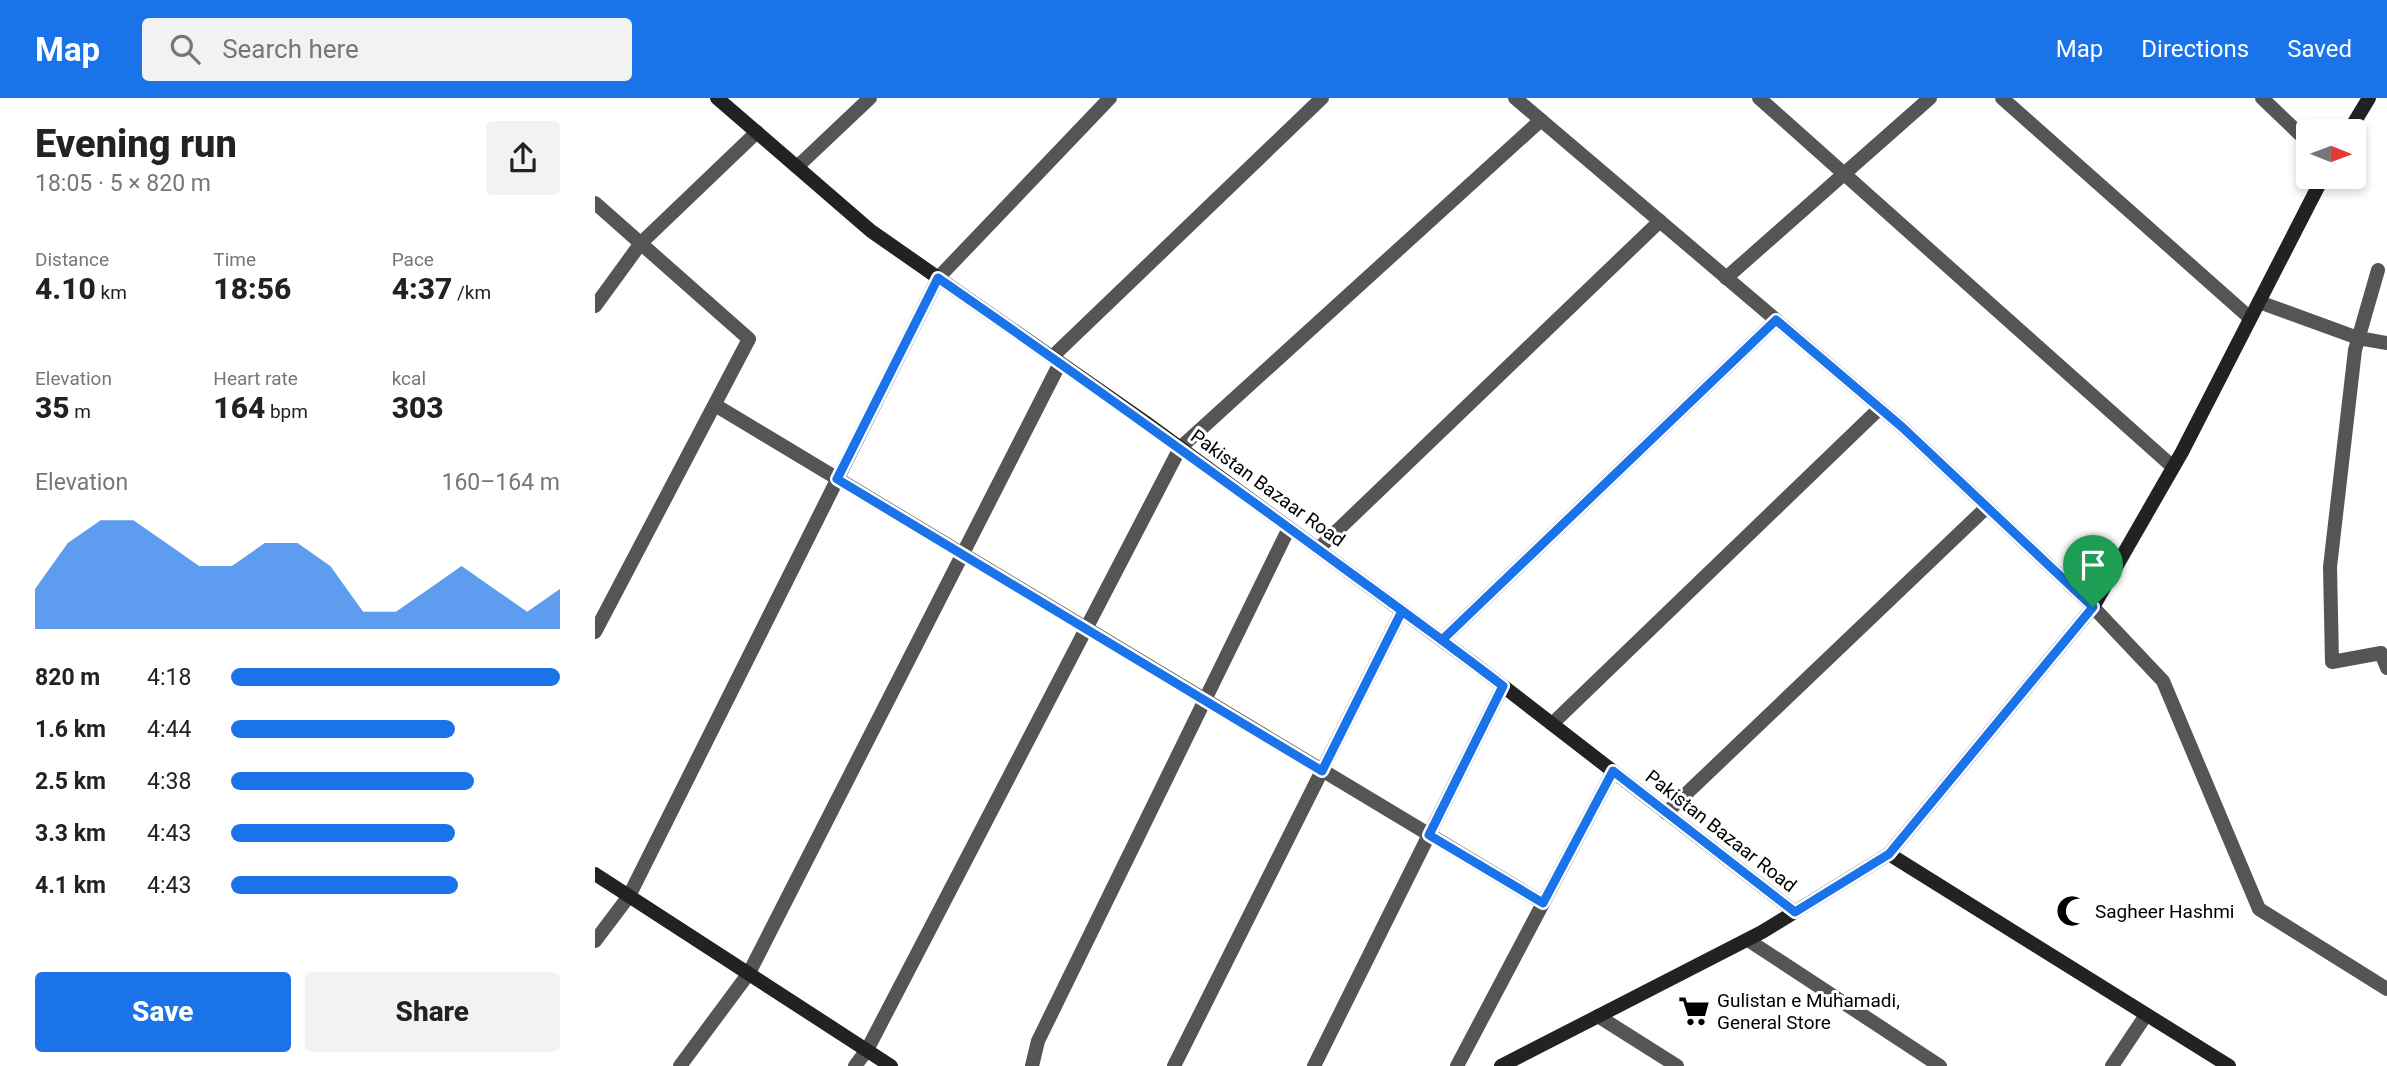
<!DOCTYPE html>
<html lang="en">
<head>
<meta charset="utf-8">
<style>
	:root { --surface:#fff; --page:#f2f2f2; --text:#222; --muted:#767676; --accent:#1a73e8 }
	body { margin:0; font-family:Roboto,sans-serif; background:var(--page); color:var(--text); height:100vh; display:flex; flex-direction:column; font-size:26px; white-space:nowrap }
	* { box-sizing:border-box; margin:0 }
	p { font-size:23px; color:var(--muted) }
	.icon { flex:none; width:38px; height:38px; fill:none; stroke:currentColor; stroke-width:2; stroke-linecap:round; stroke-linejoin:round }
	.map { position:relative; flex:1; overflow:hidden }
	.sheet { display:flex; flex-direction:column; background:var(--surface); width:595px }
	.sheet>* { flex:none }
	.needle { width:46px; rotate:91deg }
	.fabs { position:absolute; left:1701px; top:21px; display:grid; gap:14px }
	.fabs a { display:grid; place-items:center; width:70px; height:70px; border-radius:7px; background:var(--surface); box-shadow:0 4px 10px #0003; font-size:35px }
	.pin { position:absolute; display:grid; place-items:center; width:60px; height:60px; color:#fff; margin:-72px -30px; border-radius:50% 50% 50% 0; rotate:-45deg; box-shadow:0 0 7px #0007 }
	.pin .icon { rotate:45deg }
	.round { display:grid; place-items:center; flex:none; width:74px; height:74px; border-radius:7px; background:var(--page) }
	.summary { display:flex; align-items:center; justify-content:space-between; height:119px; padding:0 35px }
	h1 { font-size:38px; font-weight:800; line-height:52px }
	.metrics { display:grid; grid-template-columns:repeat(3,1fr); gap:10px; height:119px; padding:7px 35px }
	.metrics div { display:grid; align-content:center }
	.metrics b { font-size:30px; font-weight:800 }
	.metrics small { font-size:19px; font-weight:400 }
	.metrics p { font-size:19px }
	.chart { height:196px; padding:14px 35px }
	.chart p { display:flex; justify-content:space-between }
	.chart svg { width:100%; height:126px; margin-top:7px; fill:var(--accent); opacity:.7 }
	.cta { display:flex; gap:14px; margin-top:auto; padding:14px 35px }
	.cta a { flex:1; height:80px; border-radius:7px; background:var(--accent); color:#fff; font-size:28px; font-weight:800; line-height:80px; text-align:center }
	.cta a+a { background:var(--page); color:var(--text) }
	ul { padding:0 35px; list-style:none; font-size:23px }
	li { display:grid; grid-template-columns:112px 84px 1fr; align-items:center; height:52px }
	li i { height:18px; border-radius:9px; background:var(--accent) }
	header { display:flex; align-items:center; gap:42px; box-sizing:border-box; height:98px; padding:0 35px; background:var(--accent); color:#fff }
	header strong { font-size:33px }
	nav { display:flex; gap:38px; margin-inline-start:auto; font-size:24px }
	.search { width:490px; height:63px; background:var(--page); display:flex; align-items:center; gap:18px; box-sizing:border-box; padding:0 24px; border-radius:7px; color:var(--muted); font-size:26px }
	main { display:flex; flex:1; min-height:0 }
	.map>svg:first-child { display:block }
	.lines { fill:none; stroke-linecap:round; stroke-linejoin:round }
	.street { stroke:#555; stroke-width:14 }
	.secondary { stroke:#222; stroke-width:14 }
	.route-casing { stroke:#fff; stroke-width:14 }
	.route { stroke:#1a73e8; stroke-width:9 }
	.labels { text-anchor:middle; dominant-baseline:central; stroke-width:6; stroke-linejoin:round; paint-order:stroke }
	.street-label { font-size:19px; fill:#000; stroke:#fff }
	.poi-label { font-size:19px; fill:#000; stroke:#fff; text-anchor:start }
</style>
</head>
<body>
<header>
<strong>Map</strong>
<div class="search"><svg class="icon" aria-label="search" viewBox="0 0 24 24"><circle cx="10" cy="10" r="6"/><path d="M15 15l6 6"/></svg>Search here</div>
<nav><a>Map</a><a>Directions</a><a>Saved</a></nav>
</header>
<main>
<section class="sheet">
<div class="summary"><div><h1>Evening run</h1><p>18:05 · 5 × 820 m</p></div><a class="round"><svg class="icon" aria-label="share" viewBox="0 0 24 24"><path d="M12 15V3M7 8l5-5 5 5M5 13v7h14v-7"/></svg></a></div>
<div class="metrics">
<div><p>Distance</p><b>4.10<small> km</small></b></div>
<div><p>Time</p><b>18:56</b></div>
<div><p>Pace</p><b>4:37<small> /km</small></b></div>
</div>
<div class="metrics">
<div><p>Elevation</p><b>35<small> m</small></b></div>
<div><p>Heart rate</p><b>164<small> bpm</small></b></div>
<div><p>kcal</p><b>303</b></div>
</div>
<div class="chart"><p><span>Elevation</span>160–164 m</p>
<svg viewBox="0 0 160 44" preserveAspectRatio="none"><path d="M0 44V30L10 14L20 6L30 6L40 14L50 22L60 22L70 14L80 14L90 22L100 38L110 38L120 30L130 22L140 30L150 38L160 30V44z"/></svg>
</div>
<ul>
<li><b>820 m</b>4:18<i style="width:100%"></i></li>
<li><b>1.6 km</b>4:44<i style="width:68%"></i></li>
<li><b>2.5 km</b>4:38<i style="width:74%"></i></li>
<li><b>3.3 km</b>4:43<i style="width:68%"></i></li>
<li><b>4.1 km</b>4:43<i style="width:69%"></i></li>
</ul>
<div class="cta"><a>Save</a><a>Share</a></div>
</section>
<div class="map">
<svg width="1792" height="968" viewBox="0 0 1792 968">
	<rect width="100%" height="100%" fill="#fff"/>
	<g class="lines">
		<g class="street">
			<path d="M920,0l387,329 191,180 70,74 96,228 128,80"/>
			<path d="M1164,0l414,369"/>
			<path d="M1407,0l248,220"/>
			<path d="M1667,0l46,44"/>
			<path d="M202,69l73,-69"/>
			<path d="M0,105l154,136 -154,293"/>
			<path d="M1783,172l-23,80 -25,217 2,95 49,-9 6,15"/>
			<path d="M1131,180l204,-180"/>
			<path d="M1664,204l99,36 29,5"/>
			<path d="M0,208l46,-63 116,-111"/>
			<path d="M457,259l270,-259"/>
			<path d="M120,307l828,498"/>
			<path d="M723,451l342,-328"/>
			<path d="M847,542l334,-320"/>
			<path d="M957,626l328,-316"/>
			<path d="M1071,715l321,-306"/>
			<path d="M1153,842l192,126"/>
			<path d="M0,843l34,-45 309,-618 172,-180"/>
			<path d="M1003,918l79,50"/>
			<path d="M85,968l69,-93 311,-610"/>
			<path d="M260,968l12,-16 313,-602 361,-328"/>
			<path d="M437,968l6,-25 251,-513"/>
			<path d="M579,968l228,-455"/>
			<path d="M719,968l189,-380"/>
			<path d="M862,968l156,-295"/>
			<path d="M1517,968l34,-51"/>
		</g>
		<g class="secondary">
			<path d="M122,0l154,133 274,191 332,244 318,246"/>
			<path d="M1754,33l20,-33"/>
			<path d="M1294,756l340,212"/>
			<path d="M0,776l296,192"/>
			<path d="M906,968l261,-134 127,-78 204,-247 89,-155 141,-275"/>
		</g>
	</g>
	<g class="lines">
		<defs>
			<path id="route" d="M1498,509l-191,-180 -126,-107 -334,320 -40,-29 -80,160 -485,-292 101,-201c137,95 272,192 407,291 52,38 106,77 158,117l-74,149 114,68 70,-132 182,141 94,-58 204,-247"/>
		</defs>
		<use href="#route" class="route-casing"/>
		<use href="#route" class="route"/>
	</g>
	<defs>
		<symbol id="mosque-bare" viewBox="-9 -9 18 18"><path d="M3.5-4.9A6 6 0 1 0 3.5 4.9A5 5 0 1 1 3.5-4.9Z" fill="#000" stroke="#fff" stroke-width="2.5" paint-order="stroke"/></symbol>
		<symbol id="supermarket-bare" viewBox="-9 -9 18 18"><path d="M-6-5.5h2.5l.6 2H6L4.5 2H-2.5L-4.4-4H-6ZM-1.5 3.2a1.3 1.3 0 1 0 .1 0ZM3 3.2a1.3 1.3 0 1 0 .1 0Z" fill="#000" stroke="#fff" stroke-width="2.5" paint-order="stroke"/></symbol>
	</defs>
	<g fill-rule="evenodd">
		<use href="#mosque-bare" x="1455" y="791" width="44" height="44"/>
		<use href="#supermarket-bare" x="1077" y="891" width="44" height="44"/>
	</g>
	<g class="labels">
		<g class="street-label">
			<text transform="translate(673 390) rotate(36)">Pakistan Bazaar Road</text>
			<text transform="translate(1126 733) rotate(38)">Pakistan Bazaar Road</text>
		</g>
		<g class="poi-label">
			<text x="1500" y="813">Sagheer Hashmi</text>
			<text x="1122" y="902">Gulistan e Muhamadi,<tspan x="1122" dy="22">General Store</tspan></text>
		</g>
	</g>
</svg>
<div class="fabs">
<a><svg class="needle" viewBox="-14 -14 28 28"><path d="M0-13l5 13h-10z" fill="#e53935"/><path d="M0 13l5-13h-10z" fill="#767676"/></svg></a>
</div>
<div class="pin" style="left:1498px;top:509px;background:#1e9e55"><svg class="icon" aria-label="arrive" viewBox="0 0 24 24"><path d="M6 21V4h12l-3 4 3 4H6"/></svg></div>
</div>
</main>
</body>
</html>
